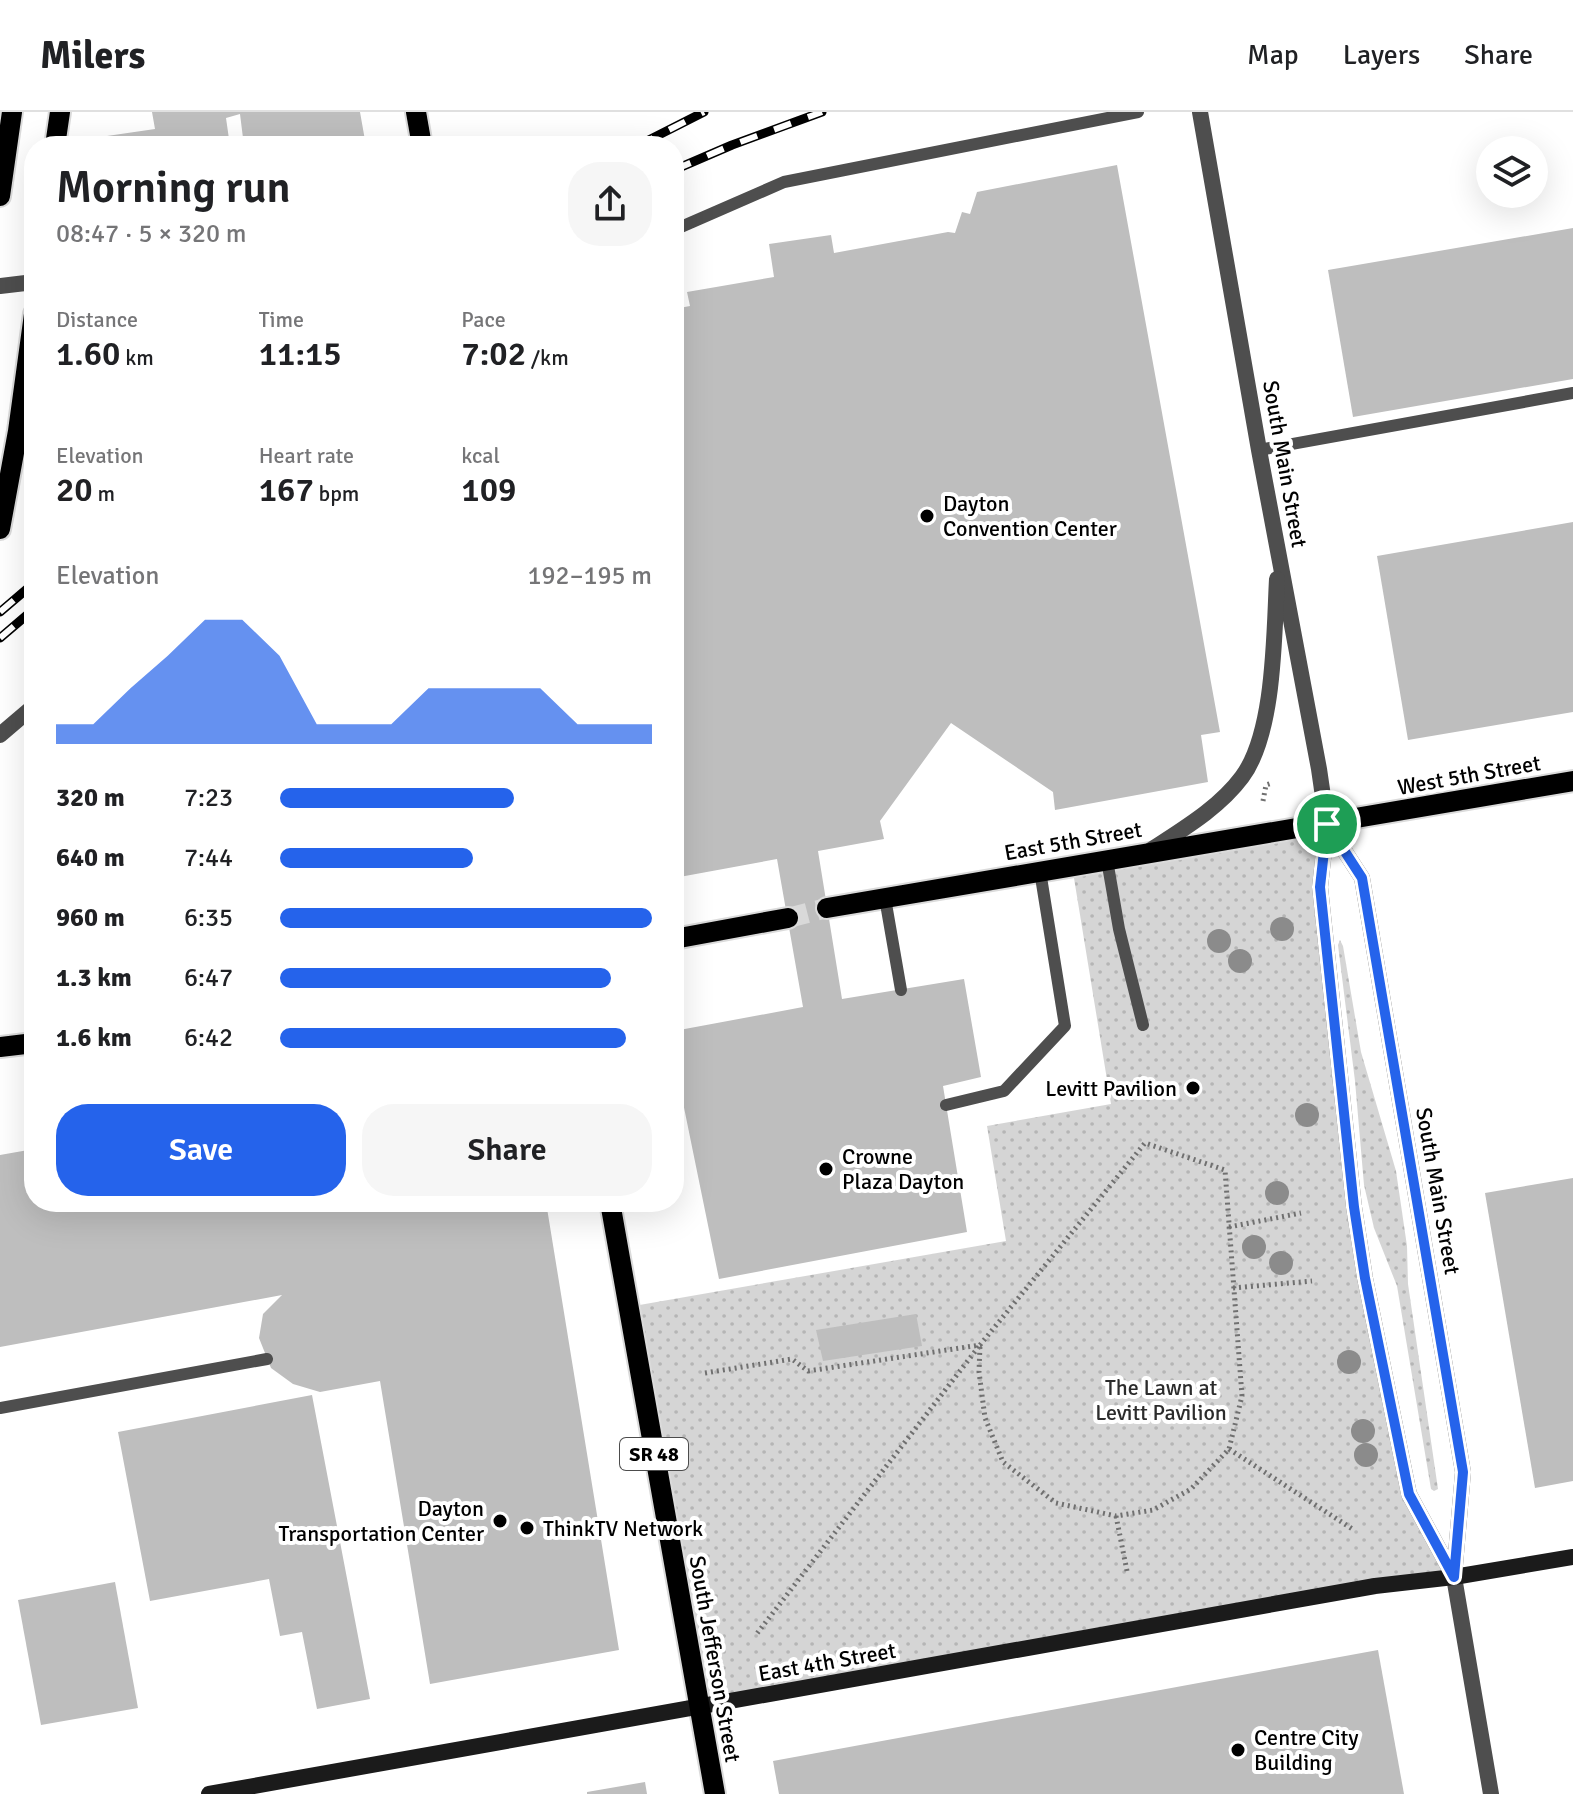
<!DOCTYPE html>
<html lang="en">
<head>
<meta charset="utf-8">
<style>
	:root { --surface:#fff; --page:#f6f6f6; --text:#202124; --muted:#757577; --line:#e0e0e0; --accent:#2563eb }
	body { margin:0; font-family:Signika,sans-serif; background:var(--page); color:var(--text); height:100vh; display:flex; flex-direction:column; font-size:30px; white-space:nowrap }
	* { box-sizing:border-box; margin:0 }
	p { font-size:26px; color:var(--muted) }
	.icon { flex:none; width:44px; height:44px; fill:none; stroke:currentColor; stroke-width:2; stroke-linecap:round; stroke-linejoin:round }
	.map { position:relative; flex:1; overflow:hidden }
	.sheet { position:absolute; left:24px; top:24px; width:660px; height:1076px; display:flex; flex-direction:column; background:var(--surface); border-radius:32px; box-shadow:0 8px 32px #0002 }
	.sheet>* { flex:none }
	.tools { position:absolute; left:1476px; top:24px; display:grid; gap:16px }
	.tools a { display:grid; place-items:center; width:72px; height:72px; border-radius:50%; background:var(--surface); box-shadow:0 8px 32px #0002; font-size:40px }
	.pin { position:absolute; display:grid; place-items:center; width:68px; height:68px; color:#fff; margin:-34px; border:4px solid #fff; border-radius:50%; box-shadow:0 2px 8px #0007 }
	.round { display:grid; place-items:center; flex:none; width:84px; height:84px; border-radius:32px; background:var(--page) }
	.headline { display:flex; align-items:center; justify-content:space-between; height:136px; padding:0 32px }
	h1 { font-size:44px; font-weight:600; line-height:60px }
	.stats { display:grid; grid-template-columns:repeat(3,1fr); gap:12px; height:136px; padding:8px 32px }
	.stats div { display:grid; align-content:center }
	.stats b { font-size:34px; font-weight:600 }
	.stats small { font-size:22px; font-weight:400 }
	.stats p { font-size:22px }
	.chart { height:224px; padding:16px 32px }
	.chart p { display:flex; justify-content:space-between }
	.chart svg { width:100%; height:144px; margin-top:8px; fill:var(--accent); opacity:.7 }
	.primary-button { display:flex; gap:16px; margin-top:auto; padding:16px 32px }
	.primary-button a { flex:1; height:92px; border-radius:32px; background:var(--accent); color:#fff; font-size:32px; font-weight:600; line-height:92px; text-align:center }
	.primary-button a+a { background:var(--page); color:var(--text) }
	ul { padding:0 32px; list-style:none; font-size:26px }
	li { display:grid; grid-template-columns:128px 96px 1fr; align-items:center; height:60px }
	li i { height:20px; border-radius:10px; background:var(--accent) }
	header { display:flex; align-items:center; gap:48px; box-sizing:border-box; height:112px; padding:0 40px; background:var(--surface); border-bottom:2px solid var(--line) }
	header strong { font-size:38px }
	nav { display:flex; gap:44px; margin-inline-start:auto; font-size:28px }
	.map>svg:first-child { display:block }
	.park { fill:url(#park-dots) }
	.building { fill:#bebebe }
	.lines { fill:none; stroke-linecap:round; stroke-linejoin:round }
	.primary-tunnel { stroke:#d9d9d9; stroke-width:20; stroke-dasharray:20 10; stroke-linecap:butt }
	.primary-casing { stroke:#dbdbdb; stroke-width:24 }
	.path { stroke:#707070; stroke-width:5; stroke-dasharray:2 4; stroke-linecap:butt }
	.service { stroke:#4e4e4e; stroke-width:12 }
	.minor { stroke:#4e4e4e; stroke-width:16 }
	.tertiary { stroke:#4e4e4e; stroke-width:16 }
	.secondary { stroke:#1b1b1b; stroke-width:16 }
	.primary { stroke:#000; stroke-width:20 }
	.rail-casing { stroke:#000; stroke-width:9 }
	.rail { stroke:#fff; stroke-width:6; stroke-dasharray:18; stroke-linecap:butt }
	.tree { fill:#8b8b8b }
	.route-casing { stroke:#fff; stroke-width:16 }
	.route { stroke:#2563eb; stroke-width:10 }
	.poi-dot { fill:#000; stroke:#fff; stroke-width:3 }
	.labels { text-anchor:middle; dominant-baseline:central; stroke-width:8; stroke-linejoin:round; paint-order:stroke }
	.shield { fill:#fff; stroke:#4c4c4c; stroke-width:2 }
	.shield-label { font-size:20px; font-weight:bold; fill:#000 }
	.street-label { font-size:22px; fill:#000; stroke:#fff }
	.poi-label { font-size:22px; fill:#000; stroke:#fff; text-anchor:start }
	.park-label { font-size:22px; fill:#2c2c2c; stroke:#fff }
</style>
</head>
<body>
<header>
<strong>Milers</strong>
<nav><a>Map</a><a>Layers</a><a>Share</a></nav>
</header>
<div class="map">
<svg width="1573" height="1682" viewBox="0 0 1573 1682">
	<defs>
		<pattern id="park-dots" width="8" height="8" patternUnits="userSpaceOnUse" patternTransform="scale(2)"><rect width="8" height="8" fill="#d5d5d5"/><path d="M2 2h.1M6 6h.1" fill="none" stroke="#b5b5b5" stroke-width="1.8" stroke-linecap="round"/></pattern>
	</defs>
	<rect width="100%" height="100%" fill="#fff"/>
	<g class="park">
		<path d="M1327,712l-7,63 34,320 55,287 45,83 -755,129 -71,-399 378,-66 -19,-115 124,-22 -39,-238z"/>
		<path d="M1340,828l3,6 18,106 35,119 11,75 1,38 30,205 -4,2 -3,-2 -34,-203 -23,-58 -10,-43 -9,-104 -17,-136z"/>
	</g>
	<g class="building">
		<path d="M152,0h208l6,34h-122l-4,-32 -14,4 4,28h-121l-2,-10 48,-7z"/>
		<path d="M1117,53l103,567 -19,3 7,47 -153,28 -2,-18 -102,-69 -71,98 4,18 -66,12 24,148 122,-20 17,98 -38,9 24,146 -248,47 -39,-191 -6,1v-58l129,-24 -26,-148 -103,19v-569l16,-3 -3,-14 87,-15 -5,-33 62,-9 3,18 114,-21 7,1 7,-21 8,2 7,-22z"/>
		<path d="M1573,116v151l-220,38 -25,-147z"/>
		<path d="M1573,410v190l-165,28 -31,-184z"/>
		<path d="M34,1037v53h512l73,448 -189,34 -50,-303 -60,11 -27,-8 -22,-16 -12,-30 4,-24 19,-19 -282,52v-192z"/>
		<path d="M1573,1066v303l-38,7 -50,-295z"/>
		<path d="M916,1202l6,32 -99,15 -7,-31z"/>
		<path d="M312,1283l58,304 -53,10 -15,-77 -22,4 -11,-57 -119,22 -32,-169z"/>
		<path d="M115,1470l23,126 -97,17 -23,-125z"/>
		<path d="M1378,1538l26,144h-625l-6,-33z"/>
		<path d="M645,1670l2,12h-60v-2z"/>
	</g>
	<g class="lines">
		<path class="primary-tunnel" d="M788,806l39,-10"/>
		<defs>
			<g id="primary">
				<path d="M416,0l6,34"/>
				<path d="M55,34l5,-34"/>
				<path d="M0,84l12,-84"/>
				<path d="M0,417l18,-98 16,-117"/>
				<path d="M827,796l746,-127"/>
				<path d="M674,827l114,-21"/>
				<path d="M0,935l34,-4"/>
				<path d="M610,1090l105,592"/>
			</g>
		</defs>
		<use href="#primary" class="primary-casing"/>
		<g class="path">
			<path d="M1263,689l3,-16 6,-2"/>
			<path d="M1229,1115l72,-14"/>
			<path d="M1233,1176l79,-7"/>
			<path d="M705,1261l87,-14 16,12 172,-26 165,-202 80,27 17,226 -13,53 -38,40 -38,21 -37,6 -60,-13 -53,-41 -18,-44 -6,-46 1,-27 -225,291"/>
			<path d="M1229,1337l125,81"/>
			<path d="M1116,1404l11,55"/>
		</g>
		<g class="service">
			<path d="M674,118l110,-48 354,-70"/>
			<path d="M1259,338l314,-57"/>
			<path d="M1107,748l12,69 24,96"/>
			<path d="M885,786l16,92"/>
			<path d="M946,993l58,-14 61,-65 -25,-155"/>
			<path d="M0,1296l267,-49"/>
		</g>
		<path class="minor" d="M0,174l34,-4"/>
		<g class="tertiary">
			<path d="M1200,0l59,338 60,319 8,55 -7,63 34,320 11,71 44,216 45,83"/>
			<path d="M0,623l34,-29"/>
			<path d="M1327,712l35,54 101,594 -9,105 37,217"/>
			<path d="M1151,738c32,-21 68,-42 91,-73 33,-44 32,-144 35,-198"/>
		</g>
		<path class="secondary" d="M209,1682l1166,-208 79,-9 119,-20"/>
		<use href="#primary" class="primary"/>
		<defs>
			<g id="rail">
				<path d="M637,34l67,-34"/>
				<path d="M674,58l58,-25 90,-33"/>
				<path d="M0,500l34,-29"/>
				<path d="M0,526l34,-29"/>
			</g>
		</defs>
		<use href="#rail" class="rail-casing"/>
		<use href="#rail" class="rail"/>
	</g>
	<g class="tree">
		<circle cx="1282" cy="817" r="12"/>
		<circle cx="1219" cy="829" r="12"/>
		<circle cx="1240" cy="849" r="12"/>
		<circle cx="1307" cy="1003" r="12"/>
		<circle cx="1277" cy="1081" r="12"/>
		<circle cx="1254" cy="1135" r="12"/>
		<circle cx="1281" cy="1151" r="12"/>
		<circle cx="1349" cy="1250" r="12"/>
		<circle cx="1363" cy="1319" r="12"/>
		<circle cx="1366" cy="1343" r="12"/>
	</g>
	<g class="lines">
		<defs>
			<path id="route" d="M1327,712l35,54 101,594 -9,105 -45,-83 -44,-216 -11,-71 -34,-320z"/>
		</defs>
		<use href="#route" class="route-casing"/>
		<use href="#route" class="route"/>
	</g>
	<g class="poi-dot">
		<circle cx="927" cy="404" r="8"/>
		<circle cx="1193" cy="976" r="8"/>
		<circle cx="826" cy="1057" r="8"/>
		<circle cx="500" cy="1409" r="8"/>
		<circle cx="527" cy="1416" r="8"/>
		<circle cx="1238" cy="1638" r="8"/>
	</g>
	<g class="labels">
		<rect class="shield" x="620" y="1326" width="68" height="32" rx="6"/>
		<g class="shield-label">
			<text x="654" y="1342">SR 48</text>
		</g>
		<g class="street-label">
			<text transform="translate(1285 352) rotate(80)">South Main Street</text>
			<text transform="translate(1469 663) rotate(-10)">West 5th Street</text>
			<text transform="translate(1073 729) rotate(-10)">East 5th Street</text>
			<text transform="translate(1438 1079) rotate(80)">South Main Street</text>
			<text transform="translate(715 1547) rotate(80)">South Jefferson Street</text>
			<text transform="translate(827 1550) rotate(-10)">East 4th Street</text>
		</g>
		<g class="poi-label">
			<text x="943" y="391">Dayton<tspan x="943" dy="25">Convention Center</tspan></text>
			<text x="1177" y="976" text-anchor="end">Levitt Pavilion</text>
			<text x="842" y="1044">Crowne<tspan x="842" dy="25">Plaza Dayton</tspan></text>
			<text x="484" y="1396" text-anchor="end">Dayton<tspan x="484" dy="25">Transportation Center</tspan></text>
			<text x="543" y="1416">ThinkTV Network</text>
			<text x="1254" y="1625">Centre City<tspan x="1254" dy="25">Building</tspan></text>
		</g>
		<g class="park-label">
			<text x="1161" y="1275">The Lawn at<tspan x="1161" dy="25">Levitt Pavilion</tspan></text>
		</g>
	</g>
</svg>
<div class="tools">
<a><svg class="icon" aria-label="layers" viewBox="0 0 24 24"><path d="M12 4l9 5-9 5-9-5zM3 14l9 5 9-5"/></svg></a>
</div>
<div class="pin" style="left:1327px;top:712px;background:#1e9e55"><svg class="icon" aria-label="arrive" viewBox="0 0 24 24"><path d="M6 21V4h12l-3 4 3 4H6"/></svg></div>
<section class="sheet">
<div class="headline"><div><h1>Morning run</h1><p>08:47 · 5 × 320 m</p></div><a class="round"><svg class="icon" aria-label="share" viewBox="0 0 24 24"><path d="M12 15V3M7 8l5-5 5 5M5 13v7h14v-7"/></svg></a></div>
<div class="stats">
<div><p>Distance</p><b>1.60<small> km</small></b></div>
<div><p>Time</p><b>11:15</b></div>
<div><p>Pace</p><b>7:02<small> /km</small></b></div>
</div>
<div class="stats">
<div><p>Elevation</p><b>20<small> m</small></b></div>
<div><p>Heart rate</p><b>167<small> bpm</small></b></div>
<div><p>kcal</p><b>109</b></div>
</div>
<div class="chart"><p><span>Elevation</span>192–195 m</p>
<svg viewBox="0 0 160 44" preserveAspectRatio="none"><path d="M0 44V38L10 38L20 27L30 17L40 6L50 6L60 17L70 38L80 38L90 38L100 27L110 27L120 27L130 27L140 38L150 38L160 38V44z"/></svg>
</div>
<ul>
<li><b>320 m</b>7:23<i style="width:63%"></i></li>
<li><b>640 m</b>7:44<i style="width:52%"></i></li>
<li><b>960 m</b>6:35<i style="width:100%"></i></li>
<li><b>1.3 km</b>6:47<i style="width:89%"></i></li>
<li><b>1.6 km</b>6:42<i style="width:93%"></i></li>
</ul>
<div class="primary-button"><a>Save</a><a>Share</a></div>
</section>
</div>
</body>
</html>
